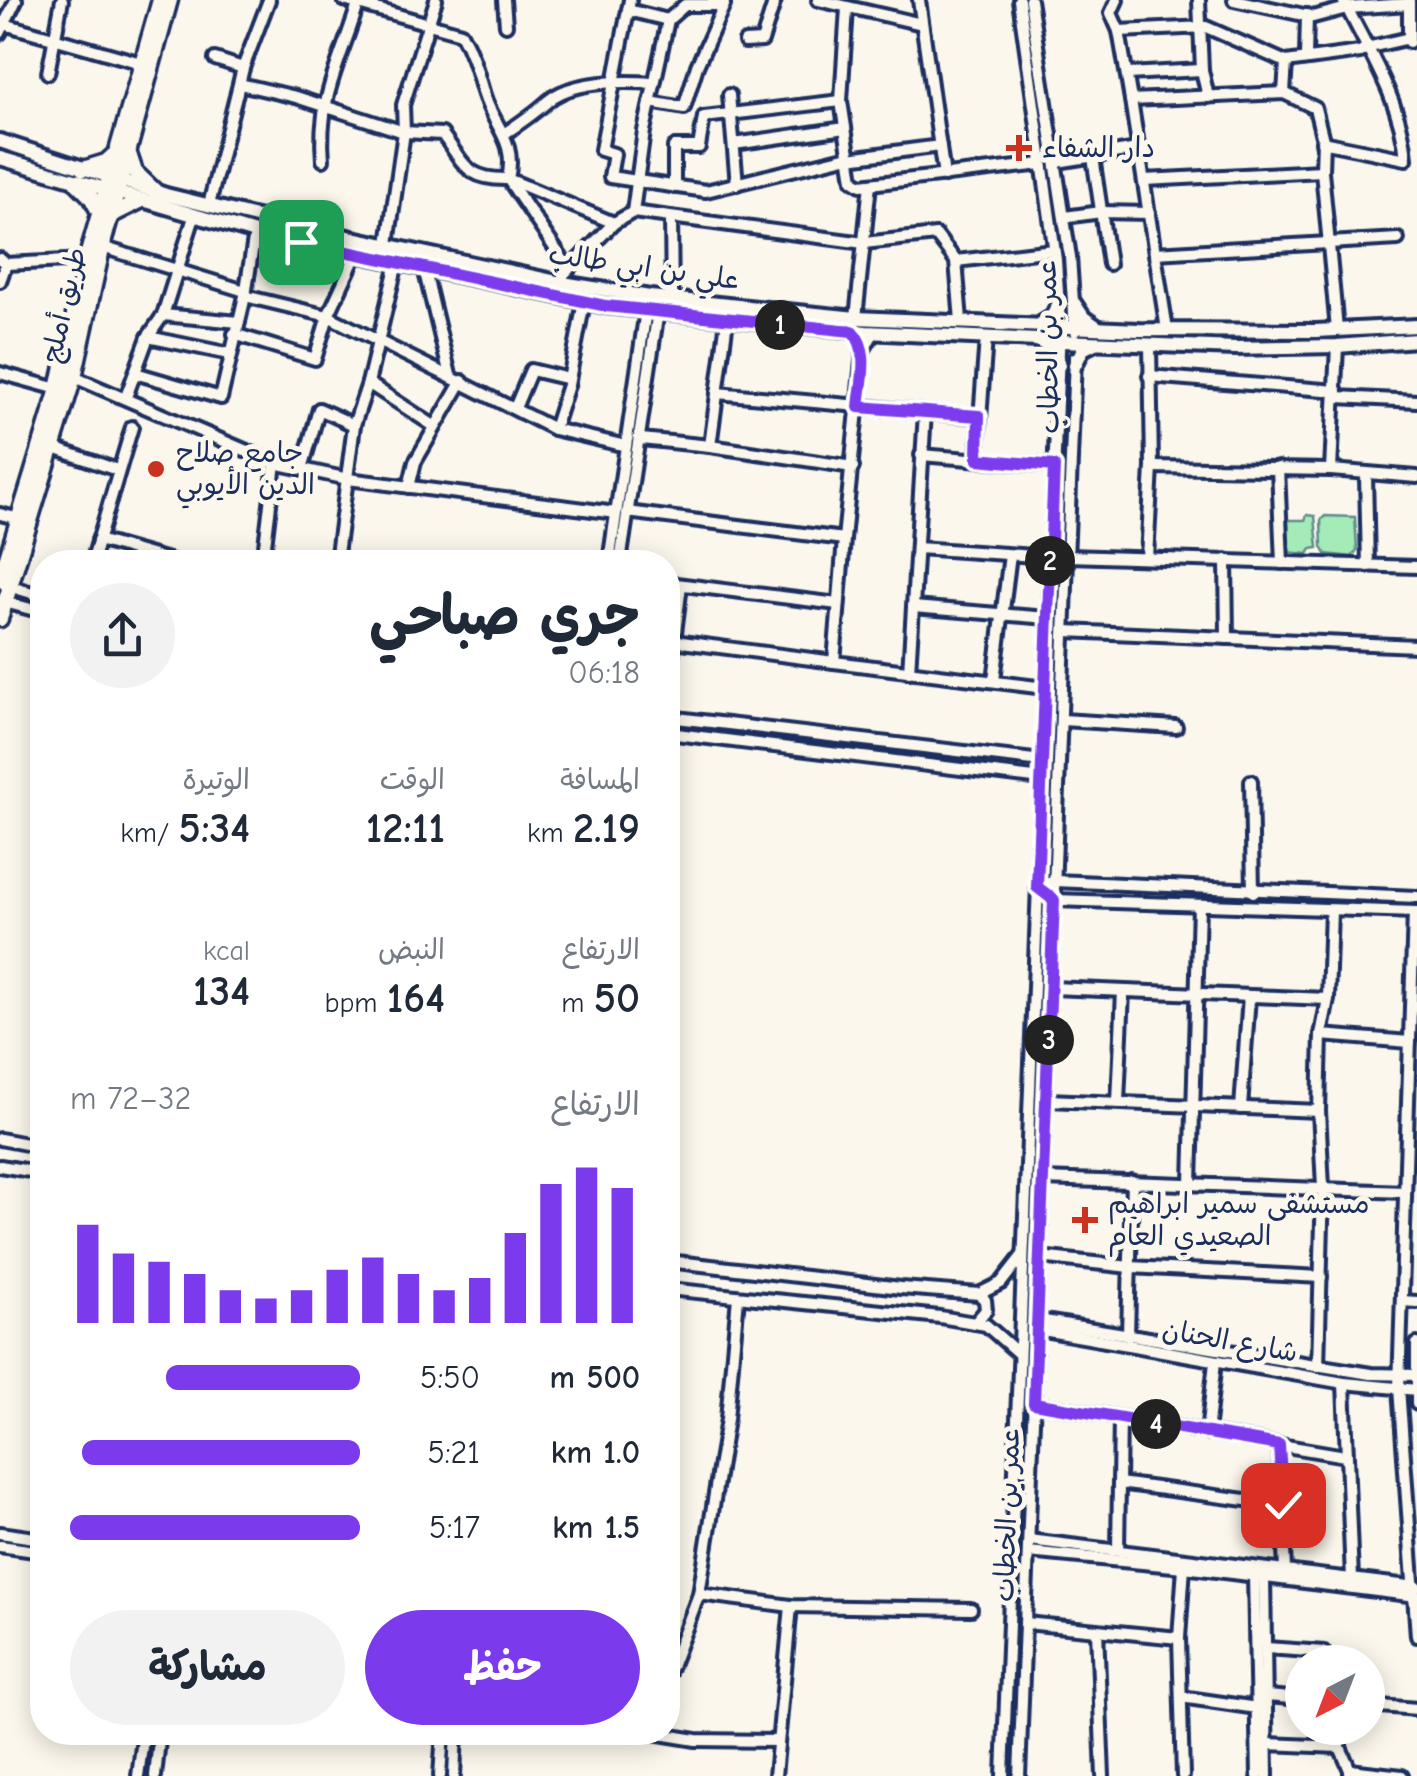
<!DOCTYPE html>
<html lang="ar">
<head>
<meta charset="utf-8">
<style>
	:root { --surface:#fff; --page:#f2f2f3; --text:#1f2937; --muted:#747a83; --accent:#7c3aed }
	body { margin:0; font-family:"Comic Neue","Playpen Sans Arabic",sans-serif; background:var(--page); color:var(--text); direction:rtl; height:100vh; display:flex; flex-direction:column; font-size:38px; white-space:nowrap }
	* { box-sizing:border-box; margin:0 }
	p { font-size:32px; color:var(--muted) }
	.icon { flex:none; width:55px; height:55px; fill:none; stroke:currentColor; stroke-width:2; stroke-linecap:round; stroke-linejoin:round }
	.map { position:relative; flex:1; overflow:hidden; direction:ltr }
	.side { position:absolute; left:30px; top:550px; width:650px; height:1195px; display:flex; flex-direction:column; background:var(--surface); border-radius:40px; box-shadow:0 5px 25px #0003; direction:rtl }
	.side>* { flex:none }
	.needle { width:65px; rotate:222deg }
	.buttons { position:absolute; left:1285px; top:1645px; display:grid; gap:20px }
	.buttons a { display:grid; place-items:center; width:100px; height:100px; border-radius:50%; background:var(--surface); box-shadow:0 5px 25px #0003; font-size:50px }
	.pin { position:absolute; display:grid; place-items:center; width:85px; height:85px; color:#fff; margin:-42px; border-radius:20px; box-shadow:0 5px 15px #0006 }
	.km { position:absolute; width:50px; height:50px; margin:-25px; border-radius:50%; background:#222; color:#fff; font-size:28px; line-height:50px; text-align:center }
	.round { display:grid; place-items:center; flex:none; width:105px; height:105px; border-radius:52px; background:var(--page) }
	.summary { display:flex; align-items:center; justify-content:space-between; height:170px; padding:0 40px }
	h1 { font-size:55px; font-weight:700; line-height:75px }
	.metrics { display:grid; grid-template-columns:repeat(3,1fr); gap:15px; height:170px; padding:10px 40px }
	.metrics div { display:grid; align-content:center }
	.metrics b { font-size:42px; font-weight:700 }
	.metrics small { font-size:28px; font-weight:400 }
	.metrics p { font-size:28px }
	.chart { height:280px; padding:20px 40px }
	.chart p { display:flex; justify-content:space-between }
	.chart svg { width:100%; height:180px; margin-top:10px; stroke:var(--accent); stroke-width:6 }
	.action { display:flex; gap:20px; margin-top:auto; padding:20px 40px }
	.action a { flex:1; height:115px; border-radius:60px; background:var(--accent); color:#fff; font-size:40px; font-weight:700; line-height:115px; text-align:center }
	.action a+a { background:var(--page); color:var(--text) }
	ul { padding:0 40px; list-style:none; font-size:32px }
	li { display:grid; grid-template-columns:160px 120px 1fr; align-items:center; height:75px }
	li i { height:25px; border-radius:12px; background:var(--accent) }
	.map>svg:first-child { display:block }
	.green { fill:#a4ebb8; stroke:#608d8b; stroke-width:2.5 }
	.lines { fill:none; stroke-linecap:round; stroke-linejoin:round }
	.minor-casing { stroke:#1b2f5e; stroke-width:18 }
	.major-casing { stroke:#1b2f5e; stroke-width:20 }
	.highway-casing { stroke:#1b2f5e; stroke-width:21 }
	.minor { stroke:#fbf7ec; stroke-width:10 }
	.major { stroke:#fbf7ec; stroke-width:12 }
	.highway { stroke:#fbf7ec; stroke-width:14 }
	.route-casing { stroke:#fff; stroke-width:20 }
	.route { stroke:#7c3aed; stroke-width:12 }
	.poi-dot { fill:#c8321e; stroke:#fbf7ec; stroke-width:4 }
	.labels { text-anchor:middle; dominant-baseline:central; stroke-width:10; stroke-linejoin:round; paint-order:stroke }
	.poi-label { font-size:28px; fill:#1b2f5e; stroke:#fbf7ec; text-anchor:start }
	.street-label { font-size:28px; fill:#1b2f5e; stroke:#fbf7ec }
</style>
</head>
<body>
<div class="map">
<svg width="1417" height="1776" viewBox="0 0 1417 1776">
	<rect width="100%" height="100%" fill="#fbf7ec"/>
	<filter id="ink" filterUnits="userSpaceOnUse"><feTurbulence type="fractalNoise" baseFrequency=".01" numOctaves="2"/><feDisplacementMap in="SourceGraphic" scale="20" xChannelSelector="R" yChannelSelector="G"/><feConvolveMatrix kernelMatrix="1 2 1 2 8 2 1 2 1" color-interpolation-filters="sRGB"/></filter>
	<g filter="url(#ink)">
		<g class="green">
			<path d="M1307,515l8,1 3,32 -7,1 -3,5 -22,-2 -1,-32h20z"/>
			<path d="M1325,516l30,1 2,33 -5,7 -26,-3 -4,-7 -1,-27z"/>
		</g>
		<g class="lines">
			<defs>
				<g id="minor">
					<path d="M344,0l117,33c12,21 16,39 23,62 10,32 33,46 24,84l106,44 19,-11 231,31 72,-8 20,26 5,60"/>
					<path d="M504,0l2,25"/>
					<path d="M630,0l-29,150 13,4 -4,23 96,14 143,-35"/>
					<path d="M818,0l104,24"/>
					<path d="M919,0l25,176"/>
					<path d="M1030,0l40,257 5,74"/>
					<path d="M1117,0l-6,13 8,18 12,69 36,230"/>
					<path d="M1199,0l3,70 6,27"/>
					<path d="M1234,0l79,17 34,-9 62,-4"/>
					<path d="M1409,1v41"/>
					<path d="M847,8l-6,93 12,79 8,5 181,-21"/>
					<path d="M628,10l40,10"/>
					<path d="M4,24l137,39"/>
					<path d="M1119,31l87,-4 80,35 74,-10 6,-4 39,-9"/>
					<path d="M0,33l16,-33"/>
					<path d="M745,42l17,-1 13,-41"/>
					<path d="M1306,58l1,-43"/>
					<path d="M215,59l28,9"/>
					<path d="M48,73l14,-73"/>
					<path d="M1127,74l75,-4"/>
					<path d="M240,84l56,13 108,35 38,2c23,30 24,46 66,45l57,84 -3,20"/>
					<path d="M1284,93l2,-31"/>
					<path d="M729,95l8,89"/>
					<path d="M1131,100l153,-7 31,15 8,32 -1,31 15,159"/>
					<path d="M650,102l34,6 13,-42 27,-61 -2,-4"/>
					<path d="M504,134c16,-11 31,-21 44,-33 24,-21 76,-20 106,-18"/>
					<path d="M1322,142l84,17c-4,-56 -38,-109 -63,-159"/>
					<path d="M734,144l111,-16"/>
					<path d="M1093,157l16,107"/>
					<path d="M849,158l91,-12"/>
					<path d="M323,160c-6,-63 19,-101 36,-159"/>
					<path d="M1057,162l81,-13"/>
					<path d="M1144,180l178,-9"/>
					<path d="M674,187v-40h25l5,-30 137,-16"/>
					<path d="M209,205l34,-137 26,-68"/>
					<path d="M633,212l11,-81 24,-111 17,-15h39"/>
					<path d="M1065,217l36,-5 48,1"/>
					<path d="M671,219l1,80"/>
					<path d="M388,244l16,-112 -1,-27 33,-105"/>
					<path d="M102,247l143,44"/>
					<path d="M1155,253l243,-14"/>
					<path d="M0,259l6,5 -6,17"/>
					<path d="M956,261l98,-11"/>
					<path d="M6,264l80,-4"/>
					<path d="M424,268l26,107"/>
					<path d="M564,274l50,-51"/>
					<path d="M245,296l83,20 226,113 72,17"/>
					<path d="M163,315l76,7"/>
					<path d="M856,318l14,-134"/>
					<path d="M853,331l7,8 3,12 11,-19"/>
					<path d="M234,334l81,25 13,-43 28,-61"/>
					<path d="M148,337l82,17"/>
					<path d="M0,373l58,16"/>
					<path d="M135,373l86,25 24,-102 10,-63"/>
					<path d="M1149,376l188,15"/>
					<path d="M74,377l201,86 73,16 268,34"/>
					<path d="M368,383l66,43"/>
					<path d="M717,393l262,24"/>
					<path d="M126,397l22,-60 15,-22 31,-98"/>
					<path d="M1337,397l80,4"/>
					<path d="M515,408l16,-38 38,9"/>
					<path d="M554,429l14,-44 16,-83"/>
					<path d="M641,439l69,7 17,-126"/>
					<path d="M710,446l143,21"/>
					<path d="M51,447l66,23"/>
					<path d="M921,455l133,11"/>
					<path d="M977,459l9,-121"/>
					<path d="M1152,467l179,3 86,7"/>
					<path d="M1278,468l4,95"/>
					<path d="M302,469l17,-60 35,16"/>
					<path d="M1331,470l6,-124"/>
					<path d="M1366,475l2,91"/>
					<path d="M409,487l6,-25 47,-81"/>
					<path d="M627,512l217,27 19,-188"/>
					<path d="M0,514l20,5"/>
					<path d="M844,539l-10,123 211,26"/>
					<path d="M98,540l77,22"/>
					<path d="M917,548l133,9"/>
					<path d="M1068,556l349,11"/>
					<path d="M1147,558l5,-91 -2,-122"/>
					<path d="M1226,560l1,78"/>
					<path d="M92,562l40,-135"/>
					<path d="M263,562l12,-99"/>
					<path d="M336,562l18,-137 14,-42 29,-120"/>
					<path d="M609,562l37,-252"/>
					<path d="M620,562l38,-251"/>
					<path d="M668,583l170,21"/>
					<path d="M5,585l37,11"/>
					<path d="M1,601l41,11"/>
					<path d="M913,607l135,11"/>
					<path d="M1065,631l352,15"/>
					<path d="M674,641l160,21"/>
					<path d="M909,672l16,-260"/>
					<path d="M994,680l16,-125"/>
					<path d="M668,689l13,-104"/>
					<path d="M668,717l374,44"/>
					<path d="M1062,720l114,7"/>
					<path d="M668,733l374,46"/>
					<path d="M1251,781l2,111"/>
					<path d="M1037,887l17,13 362,12"/>
					<path d="M1037,887l18,-6 362,16"/>
					<path d="M1414,912l-15,476 18,248"/>
					<path d="M1051,988l277,11"/>
					<path d="M1321,1035l89,7"/>
					<path d="M1047,1100l272,11"/>
					<path d="M1118,1102l5,-111"/>
					<path d="M1241,1108l8,-112"/>
					<path d="M0,1139l42,8"/>
					<path d="M0,1166l42,7"/>
					<path d="M1043,1179l362,13"/>
					<path d="M1191,1183l8,-278"/>
					<path d="M1040,1257l90,10 191,10"/>
					<path d="M668,1261l233,27 78,6 22,-11 21,-27"/>
					<path d="M668,1289l272,28 46,8 33,29"/>
					<path d="M1402,1301l15,1"/>
					<path d="M1038,1320l333,54 46,1"/>
					<path d="M975,1323l11,-13 -1,-10 -6,-6"/>
					<path d="M1037,1329l307,54 73,7"/>
					<path d="M1128,1335l4,-154"/>
					<path d="M1417,1344v60"/>
					<path d="M1318,1366l5,-179 -4,-76 2,-76 7,-36 3,-89"/>
					<path d="M1344,1383l8,196"/>
					<path d="M1034,1403l311,53"/>
					<path d="M1207,1433l8,-71"/>
					<path d="M1279,1445l6,125"/>
					<path d="M1119,1483l164,22"/>
					<path d="M0,1533l42,6"/>
					<path d="M1029,1540l388,47"/>
					<path d="M0,1546l42,6"/>
					<path d="M1118,1550l2,-132"/>
					<path d="M1028,1552l156,15 233,29"/>
					<path d="M1254,1575l4,201"/>
					<path d="M1264,1577l3,199"/>
					<path d="M699,1594l92,12 180,3"/>
					<path d="M1025,1623l154,15"/>
					<path d="M1097,1630l6,146"/>
					<path d="M1266,1648l58,4v10"/>
					<path d="M668,1675l31,-81 28,-175 11,-122"/>
					<path d="M1267,1696l35,3"/>
					<path d="M1181,1697l76,11"/>
					<path d="M1368,1705l49,4"/>
					<path d="M1340,1728v19l10,23"/>
					<path d="M647,1732l49,8 82,1"/>
					<path d="M1267,1744l73,3"/>
					<path d="M138,1776l6,-44"/>
					<path d="M155,1776l5,-44"/>
					<path d="M440,1776l3,-44"/>
					<path d="M454,1776l2,-44"/>
					<path d="M775,1776l16,-170"/>
					<path d="M1003,1776l57,-1451 -4,-65 -37,-260"/>
					<path d="M1019,1776l56,-1418"/>
					<path d="M1183,1776l-4,-138 5,-71"/>
					<path d="M1350,1776v-6l52,6"/>
				</g>
				<g id="major">
					<path d="M0,141l166,54 94,23 302,65 88,14 206,21 283,12 177,1 101,-5"/>
					<path d="M0,158l255,75 351,73 260,26 171,8 198,8 102,-2 80,-6"/>
					<path d="M1074,303l10,15 13,9"/>
					<path d="M1042,323l10,-6 7,-14"/>
					<path d="M1039,341l13,8 7,16"/>
					<path d="M1075,365l8,-16 12,-6"/>
				</g>
				<g id="highway">
					<path d="M129,154l6,18 21,20"/>
					<path d="M83,169l23,-7 10,-9"/>
					<path d="M77,183l14,14 8,15"/>
					<path d="M112,215l28,-14"/>
					<path d="M0,580l58,-191 28,-129 74,-260"/>
					<path d="M0,619l74,-242 30,-137 66,-240"/>
				</g>
			</defs>
			<use href="#minor" class="minor-casing"/>
			<use href="#major" class="major-casing"/>
			<use href="#highway" class="highway-casing"/>
			<use href="#minor" class="minor"/>
			<use href="#major" class="major"/>
			<use href="#highway" class="highway"/>
		</g>
	</g>
	<g class="lines" filter="url(#ink)">
		<defs>
			<path id="route" d="M301,242l305,64 246,25c19,18 9,52 7,76l120,9 -1,43 76,7 -17,421 17,13 -20,503 245,42 4,60"/>
		</defs>
		<use href="#route" class="route-casing"/>
		<use href="#route" class="route"/>
	</g>
	<g class="poi-dot">
		<path d="M1014 133h10v10h10v10h-10v10h-10v-10h-10v-10h10z"/>
		<circle cx="156" cy="469" r="10"/>
		<path d="M1080 1205h10v10h10v10h-10v10h-10v-10h-10v-10h10z"/>
	</g>
	<g class="labels">
		<g class="poi-label">
			<text x="1042" y="148">دار الشفاء</text>
			<text x="176" y="453">جامع صلاح<tspan x="176" dy="32">الدين الأيوبي</tspan></text>
			<text x="1108" y="1204">مستشفى سمير ابراهيم<tspan x="1108" dy="32">الصعيدي العام</tspan></text>
		</g>
		<g class="street-label">
			<text transform="translate(644 267) rotate(8)">علي بن ابي طالب</text>
			<text transform="translate(64 305) rotate(-77)">طريق أملج</text>
			<text transform="translate(1048 347) rotate(-91)">عمر بن الخطاب</text>
			<text transform="translate(1230 1341) rotate(10)">شارع الحنان</text>
			<text transform="translate(1007 1515) rotate(-88)">عمر بن الخطاب</text>
		</g>
	</g>
</svg>
<div class="buttons">
<a><svg class="needle" viewBox="-14 -14 28 28"><path d="M0-13l5 13h-10z" fill="#e53935"/><path d="M0 13l5-13h-10z" fill="#747a83"/></svg></a>
</div>
<div class="pin" style="left:301px;top:242px;background:#1e9e55"><svg class="icon" aria-label="arrive" viewBox="0 0 24 24"><path d="M6 21V4h12l-3 4 3 4H6"/></svg></div>
<div class="pin" style="left:1283px;top:1505px;background:#d93025"><svg class="icon" aria-label="check" viewBox="0 0 24 24"><path d="M5 12l5 5 9-10"/></svg></div>
<b class="km" style="left:780px;top:325px">1</b>
<b class="km" style="left:1050px;top:561px">2</b>
<b class="km" style="left:1049px;top:1040px">3</b>
<b class="km" style="left:1156px;top:1424px">4</b>
<section class="side">
<div class="summary"><div><h1>جري صباحي</h1><p>06:18</p></div><a class="round"><svg class="icon" aria-label="share" viewBox="0 0 24 24"><path d="M12 15V3M7 8l5-5 5 5M5 13v7h14v-7"/></svg></a></div>
<div class="metrics">
<div><p>المسافة</p><b>2.19<small> km</small></b></div>
<div><p>الوقت</p><b>12:11</b></div>
<div><p>الوتيرة</p><b>5:34<small> /km</small></b></div>
</div>
<div class="metrics">
<div><p>الارتفاع</p><b>50<small> m</small></b></div>
<div><p>النبض</p><b>164<small> bpm</small></b></div>
<div><p>kcal</p><b>134</b></div>
</div>
<div class="chart"><p><span>الارتفاع</span>32–72 m</p>
<svg viewBox="0 0 160 44" preserveAspectRatio="none"><path d="M5 44V20M15 44V27M25 44V29M35 44V32M45 44V36M55 44V38M65 44V36M75 44V31M85 44V28M95 44V32M105 44V36M115 44V33M125 44V22M135 44V10M145 44V6M155 44V11"/></svg>
</div>
<ul>
<li><b>500 m</b>5:50<i style="width:67%"></i></li>
<li><b>1.0 km</b>5:21<i style="width:96%"></i></li>
<li><b>1.5 km</b>5:17<i style="width:100%"></i></li>
</ul>
<div class="action"><a>حفظ</a><a>مشاركة</a></div>
</section>
</div>
</body>
</html>
